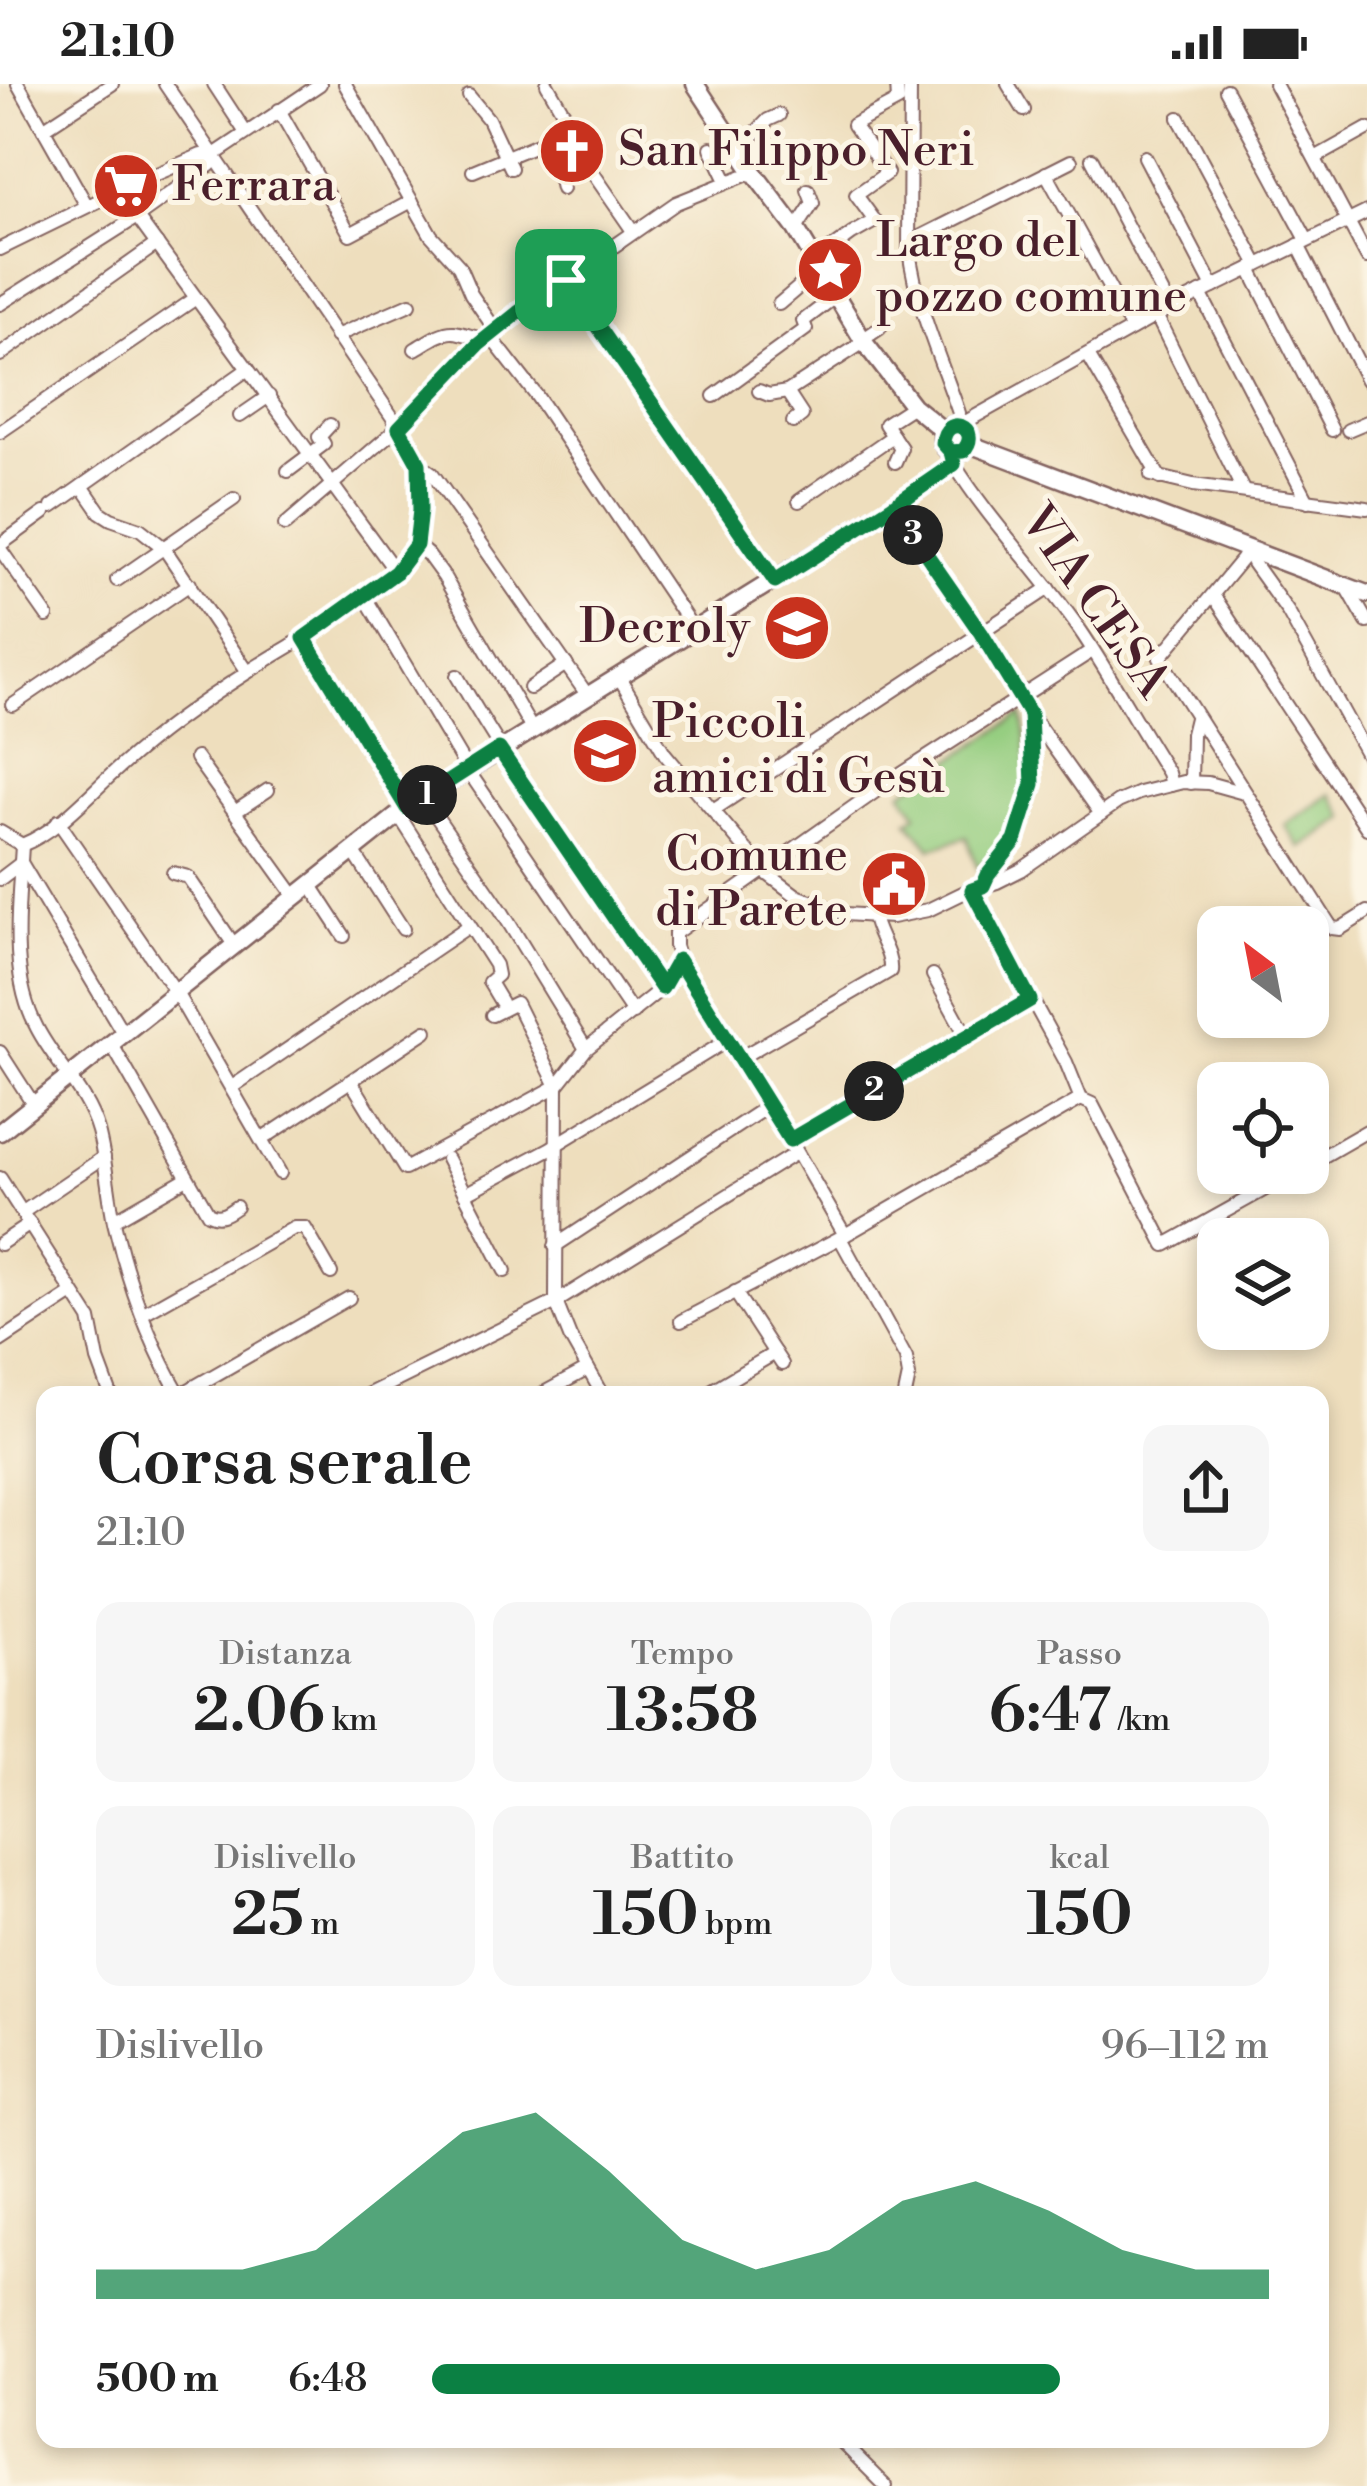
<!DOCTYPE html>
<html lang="it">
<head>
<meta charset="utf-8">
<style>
	:root { --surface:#fff; --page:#f6f6f6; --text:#222; --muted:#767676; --accent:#0b8043 }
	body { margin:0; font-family:"Libre Bodoni",serif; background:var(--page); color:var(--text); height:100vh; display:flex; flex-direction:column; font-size:45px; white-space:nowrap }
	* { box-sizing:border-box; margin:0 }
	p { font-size:39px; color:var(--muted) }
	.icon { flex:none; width:66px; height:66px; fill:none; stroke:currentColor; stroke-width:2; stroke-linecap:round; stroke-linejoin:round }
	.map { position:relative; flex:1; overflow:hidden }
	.drawer { position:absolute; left:36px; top:1302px; width:1293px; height:1062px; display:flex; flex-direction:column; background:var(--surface); border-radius:24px; box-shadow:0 6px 18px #0003 }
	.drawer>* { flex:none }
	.needle { width:78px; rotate:328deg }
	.fabs { position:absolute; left:1197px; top:822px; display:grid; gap:24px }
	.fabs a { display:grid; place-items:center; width:132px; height:132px; border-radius:24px; background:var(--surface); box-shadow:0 6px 18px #0003; font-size:60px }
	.pin { position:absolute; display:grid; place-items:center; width:102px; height:102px; color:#fff; margin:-51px; border-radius:24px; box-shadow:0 6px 18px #0006 }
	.km { position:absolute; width:60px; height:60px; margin:-30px; border-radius:50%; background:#222; color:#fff; font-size:33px; line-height:60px; text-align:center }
	.round { display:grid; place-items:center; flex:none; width:126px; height:126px; border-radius:24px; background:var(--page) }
	.head { display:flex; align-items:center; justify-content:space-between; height:204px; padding:0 60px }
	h1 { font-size:66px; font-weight:600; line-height:90px }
	.figures { display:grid; grid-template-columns:repeat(3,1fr); gap:18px; height:204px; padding:12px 60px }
	.figures div { display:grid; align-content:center; border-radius:24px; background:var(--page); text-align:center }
	.figures b { font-size:60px; font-weight:600 }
	.figures small { font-size:33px; font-weight:400 }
	.figures p { font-size:33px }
	.chart { height:336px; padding:24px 60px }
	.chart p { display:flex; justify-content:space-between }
	.chart svg { width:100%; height:216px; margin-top:12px; fill:var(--accent); opacity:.7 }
	ul { padding:0 60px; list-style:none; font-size:39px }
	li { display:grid; grid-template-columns:192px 144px 1fr; align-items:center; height:90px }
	li i { height:30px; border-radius:15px; background:var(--accent) }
	.status { display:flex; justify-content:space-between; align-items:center; height:84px; padding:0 60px; background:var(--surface); direction:ltr }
	.status svg { height:33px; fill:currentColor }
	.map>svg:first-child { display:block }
	.green { fill:#96ce81; stroke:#707656; stroke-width:3 }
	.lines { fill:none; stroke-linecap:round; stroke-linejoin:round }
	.street-casing { stroke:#83625e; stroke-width:16 }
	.secondary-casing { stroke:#83625e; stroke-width:21 }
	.street { stroke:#fff; stroke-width:12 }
	.secondary { stroke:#fff; stroke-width:16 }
	.route-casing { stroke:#fff; stroke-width:24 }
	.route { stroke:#0b8043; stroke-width:15 }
	.labels { text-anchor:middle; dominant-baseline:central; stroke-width:10; stroke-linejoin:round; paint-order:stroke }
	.poi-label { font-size:48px; fill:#4a1f2b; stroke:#fcf5e5; text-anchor:start }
	.street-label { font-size:48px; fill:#4a1f2b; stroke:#fcf5e5 }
</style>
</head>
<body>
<div class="status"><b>21:10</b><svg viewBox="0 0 49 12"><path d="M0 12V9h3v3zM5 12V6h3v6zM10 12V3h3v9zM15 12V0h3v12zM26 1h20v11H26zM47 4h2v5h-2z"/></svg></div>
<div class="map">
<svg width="1367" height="2402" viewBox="0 0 1367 2402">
	<rect width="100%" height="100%" fill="#fcf5e5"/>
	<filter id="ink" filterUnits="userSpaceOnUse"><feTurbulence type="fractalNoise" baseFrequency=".00833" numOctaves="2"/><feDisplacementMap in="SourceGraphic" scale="24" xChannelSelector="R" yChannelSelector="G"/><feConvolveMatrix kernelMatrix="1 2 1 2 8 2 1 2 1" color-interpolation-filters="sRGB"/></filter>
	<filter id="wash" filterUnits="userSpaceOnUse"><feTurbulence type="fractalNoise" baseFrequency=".004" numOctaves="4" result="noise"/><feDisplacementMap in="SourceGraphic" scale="48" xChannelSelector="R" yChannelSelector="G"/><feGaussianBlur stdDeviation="2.7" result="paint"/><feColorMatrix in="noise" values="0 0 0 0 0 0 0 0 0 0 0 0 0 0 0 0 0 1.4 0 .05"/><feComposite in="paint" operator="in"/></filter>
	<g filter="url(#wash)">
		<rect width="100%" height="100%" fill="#eedebd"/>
		<g class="green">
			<path d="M1022,630c12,53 4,122 -45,154l-10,-31 -36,11 -23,-27 9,-7 -15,-22z"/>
			<path d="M1331,710l15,24 -45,30 -16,-23z"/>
		</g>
	</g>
	<g filter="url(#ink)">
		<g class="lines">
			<defs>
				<g id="street">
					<path d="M18,0l69,122"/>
					<path d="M165,0l234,343 20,37 13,9 156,223"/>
					<path d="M214,0l32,49"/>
					<path d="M345,0l86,151 28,31 12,28 25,37"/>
					<path d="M547,0l26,45 22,47 38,55"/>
					<path d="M910,0l-1,166c8,60 31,107 50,163l-2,13"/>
					<path d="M1008,0l16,26"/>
					<path d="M1275,0l92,173"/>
					<path d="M1226,6l81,150"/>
					<path d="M469,12l19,23 23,49"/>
					<path d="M279,26l71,124 62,-33"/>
					<path d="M1179,34l79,147"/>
					<path d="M43,45l69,-45"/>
					<path d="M550,61l7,-7 -2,-8"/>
					<path d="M711,64l16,33"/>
					<path d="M739,66l29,-30 11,-5"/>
					<path d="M1145,73l68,130"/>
					<path d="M1315,74l52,-29"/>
					<path d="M1092,75l78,149"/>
					<path d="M473,87l65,-27 12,1 25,19 12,-5"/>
					<path d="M1046,89l86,156"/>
					<path d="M562,105l-2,-9 11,-8 4,-8"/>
					<path d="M137,133l259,355"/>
					<path d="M796,145l17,-26 -5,-13"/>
					<path d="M910,158l161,-81"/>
					<path d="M1298,161l69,135"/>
					<path d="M0,165l131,-64 70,-30h13"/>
					<path d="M815,177l37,-27 23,-13 -19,-26 31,-22 -34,-48 45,-24 -1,-17"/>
					<path d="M1250,185l82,161"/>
					<path d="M567,196l208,301"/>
					<path d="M1200,209l108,208"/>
					<path d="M0,220l137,-87 73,-52 4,-10 106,-71"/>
					<path d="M779,220l41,-35"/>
					<path d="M1156,231l87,175"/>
					<path d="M336,252l74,-32"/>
					<path d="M490,252l46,59 158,235"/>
					<path d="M862,256l18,-12"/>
					<path d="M415,265c11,-6 26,-18 39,-17 10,1 20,6 31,7"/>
					<path d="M0,271l157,-111"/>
					<path d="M1088,271l72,123"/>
					<path d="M759,307l10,4 18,-3 77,-50"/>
					<path d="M787,308l15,23 -9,7"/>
					<path d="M714,312l92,-67 -3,-8 33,-25"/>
					<path d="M240,332l29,-20"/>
					<path d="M963,344l6,-8 201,-112 197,-96"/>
					<path d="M1348,346l19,-8"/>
					<path d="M0,348l196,-134"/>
					<path d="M895,378l6,-14 -16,-24 28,-18"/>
					<path d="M954,380c38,61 90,112 130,172 29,44 55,92 84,137l3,12"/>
					<path d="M288,387l36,-27 -5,-7 11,-12"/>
					<path d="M1151,391l42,10 174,23"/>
					<path d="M82,402l18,26 11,7 29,10 24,19 84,124"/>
					<path d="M799,417l94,-65"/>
					<path d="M894,422l87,127 49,81 71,100"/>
					<path d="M52,423l196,-138"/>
					<path d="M285,441l114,-98 80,-82 39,-32 158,-110 77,-31"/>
					<path d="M0,461l44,-32"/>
					<path d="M416,461l12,10 16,22 85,147"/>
					<path d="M0,465l47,67"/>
					<path d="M1247,465l-5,10 -82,99 168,264 4,6 8,1 27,-17"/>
					<path d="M1247,465l6,14 35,49 79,143"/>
					<path d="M117,496l117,-81"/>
					<path d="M1347,503l20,35"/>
					<path d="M1213,511l154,233"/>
					<path d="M365,513l102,172 166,244"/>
					<path d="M304,554l103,170"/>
					<path d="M457,592c62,108 136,208 204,313"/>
					<path d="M619,593l46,77 100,118 32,24 48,18 47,3 36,-7 39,-19 30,-9 24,-12 97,-68 21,-9 44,-11 25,1 36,10"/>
					<path d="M530,604l36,-24"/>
					<path d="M13,621l177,-121"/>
					<path d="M196,674l99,138"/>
					<path d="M1191,699l1,-49 4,-16"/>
					<path d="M423,713l78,113 85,139"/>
					<path d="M713,726l336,-222"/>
					<path d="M235,728l33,-22"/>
					<path d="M398,730l97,151 2,10 -8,7 12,20"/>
					<path d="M58,737l117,170 105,182"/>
					<path d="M0,748l22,13"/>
					<path d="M22,761c-3,58 -14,129 15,183 18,35 50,64 61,103 8,30 10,61 16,91 14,61 35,120 66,173"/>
					<path d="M22,761c38,-15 70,-54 100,-80 39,-35 82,-65 126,-93 45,-30 134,-74 163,-118 13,-19 10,-67 8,-90"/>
					<path d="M353,767l50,78"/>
					<path d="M22,780l101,169"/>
					<path d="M173,789l15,4 46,68"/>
					<path d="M0,795l21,-16"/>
					<path d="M310,800l34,52"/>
					<path d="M983,802c8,-18 25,-30 33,-48 18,-40 18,-80 15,-123"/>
					<path d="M972,806l94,172 15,37 11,5 73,141 129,-72"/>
					<path d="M933,891l34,62"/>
					<path d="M492,931l24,-12 41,83 -1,216 14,35 33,58"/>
					<path d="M111,959l97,170c12,6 18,1 28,-6"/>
					<path d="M0,968l34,53"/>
					<path d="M740,974l150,-87c2,-18 -14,-36 -17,-55"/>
					<path d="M351,997l54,88 152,-83 29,-37 75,-60 17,-29"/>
					<path d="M232,1003l237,-161"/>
					<path d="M267,1052l159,-105"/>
					<path d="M790,1056l240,-140"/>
					<path d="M447,1075l58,112"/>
					<path d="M1308,1081l59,-34"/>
					<path d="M0,1094l90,141 8,41 13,35"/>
					<path d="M465,1110l84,-45 179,-109"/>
					<path d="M23,1128l81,-55"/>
					<path d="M114,1136l73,-42"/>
					<path d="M845,1151l-55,-95 -109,-174 -6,-20v-13l211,-149 206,-133"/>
					<path d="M840,1154l66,120 3,18 -4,19"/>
					<path d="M0,1160l30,-20"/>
					<path d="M555,1162l213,-140"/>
					<path d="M735,1208l47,72"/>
					<path d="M142,1230l152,-86h11l26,45"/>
					<path d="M681,1237l164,-86 236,-136"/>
					<path d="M0,1257l73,-48"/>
					<path d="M180,1311l169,-97"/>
					<path d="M367,1311l189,-93 240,-149"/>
					<path d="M540,1311l48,-26"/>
					<path d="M704,1311l71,-42"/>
					<path d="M839,2355l47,47"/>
				</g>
				<g id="secondary">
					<path d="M695,0l58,88 43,57 68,113 49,64 32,26"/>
					<circle cx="956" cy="355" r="14"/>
					<path d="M969,360l398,150"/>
					<path d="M0,1048l407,-324 491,-305 56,-39 -3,-12"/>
				</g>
			</defs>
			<use href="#street" class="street-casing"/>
			<use href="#secondary" class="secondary-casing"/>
			<use href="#street" class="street"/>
			<use href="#secondary" class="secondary"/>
		</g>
	</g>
	<g class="lines" filter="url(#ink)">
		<defs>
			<path id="route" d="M566,196l-48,33 -40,32 -79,83 20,36 1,46 -4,35 -20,27 -92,66 103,170 92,-59 163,239 16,-28 112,180 240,-140 -58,-110 11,-4 5,-11 27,-34 18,-57 -3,-70 -49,-81 -88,-127 61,-42 -3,-12 12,-1c21,-23 -18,-39 -20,-8l8,9 3,12 -56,39 -5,3 -118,75 -209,-301"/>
		</defs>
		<use href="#route" class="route-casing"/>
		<use href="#route" class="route"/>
	</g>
	<defs>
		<symbol id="church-disc" viewBox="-11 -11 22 22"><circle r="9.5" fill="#c8321e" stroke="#fcf5e5"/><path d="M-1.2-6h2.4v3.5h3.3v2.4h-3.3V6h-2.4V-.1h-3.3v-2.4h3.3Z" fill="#fff"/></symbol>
		<symbol id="supermarket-disc" viewBox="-11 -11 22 22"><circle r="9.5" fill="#c8321e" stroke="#fcf5e5"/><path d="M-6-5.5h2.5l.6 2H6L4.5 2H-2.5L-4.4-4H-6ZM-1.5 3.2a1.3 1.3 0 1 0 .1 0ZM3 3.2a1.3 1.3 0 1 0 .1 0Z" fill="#fff"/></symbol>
		<symbol id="sight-disc" viewBox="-11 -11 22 22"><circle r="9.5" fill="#c8321e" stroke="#fcf5e5"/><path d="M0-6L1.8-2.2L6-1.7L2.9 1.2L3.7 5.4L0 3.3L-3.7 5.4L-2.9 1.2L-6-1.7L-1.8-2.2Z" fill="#fff"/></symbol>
		<symbol id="school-disc" viewBox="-11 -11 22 22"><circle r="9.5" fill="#c8321e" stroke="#fcf5e5"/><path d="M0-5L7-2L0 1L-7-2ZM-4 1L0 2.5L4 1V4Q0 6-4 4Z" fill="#fff"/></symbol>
		<symbol id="civic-disc" viewBox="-11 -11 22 22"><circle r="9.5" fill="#c8321e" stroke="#fcf5e5"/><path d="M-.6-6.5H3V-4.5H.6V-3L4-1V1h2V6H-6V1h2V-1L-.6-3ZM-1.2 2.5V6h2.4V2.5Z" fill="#fff"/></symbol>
	</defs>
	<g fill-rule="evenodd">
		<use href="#church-disc" x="534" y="29" width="76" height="76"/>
		<use href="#supermarket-disc" x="88" y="64" width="76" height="76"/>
		<use href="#sight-disc" x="792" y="148" width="76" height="76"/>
		<use href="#school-disc" x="759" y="506" width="76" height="76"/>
		<use href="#school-disc" x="567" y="629" width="76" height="76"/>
		<use href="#civic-disc" x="856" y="762" width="76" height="76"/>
	</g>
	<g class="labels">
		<g class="poi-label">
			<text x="618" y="67">San Filippo Neri</text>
			<text x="172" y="102">Ferrara</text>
			<text x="876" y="158">Largo del<tspan x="876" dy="55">pozzo comune</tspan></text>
			<text x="750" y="544" text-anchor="end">Decroly</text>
			<text x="652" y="639">Piccoli<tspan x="652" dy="55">amici di Gesù</tspan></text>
			<text x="848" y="772" text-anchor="end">Comune<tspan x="848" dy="55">di Parete</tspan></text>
		</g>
		<g class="street-label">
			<text transform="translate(1094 518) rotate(55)">VIA CESA</text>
		</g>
	</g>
</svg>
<div class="fabs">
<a><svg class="needle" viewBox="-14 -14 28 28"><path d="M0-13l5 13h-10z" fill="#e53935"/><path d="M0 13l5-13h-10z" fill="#767676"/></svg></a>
<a><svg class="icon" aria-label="locate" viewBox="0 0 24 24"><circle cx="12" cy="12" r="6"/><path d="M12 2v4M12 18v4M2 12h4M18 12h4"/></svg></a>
<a><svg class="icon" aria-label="layers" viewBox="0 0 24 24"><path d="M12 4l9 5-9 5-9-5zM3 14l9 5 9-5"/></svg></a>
</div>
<div class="pin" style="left:566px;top:196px;background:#1e9e55"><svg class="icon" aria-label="arrive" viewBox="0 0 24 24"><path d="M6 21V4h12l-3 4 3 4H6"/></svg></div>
<b class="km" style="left:427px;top:711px">1</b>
<b class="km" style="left:874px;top:1007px">2</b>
<b class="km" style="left:913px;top:451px">3</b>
<section class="drawer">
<div class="head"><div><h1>Corsa serale</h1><p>21:10</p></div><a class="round"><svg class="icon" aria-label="share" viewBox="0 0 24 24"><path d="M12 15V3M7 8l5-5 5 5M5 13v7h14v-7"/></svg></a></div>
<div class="figures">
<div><p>Distanza</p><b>2.06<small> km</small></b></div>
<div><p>Tempo</p><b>13:58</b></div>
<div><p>Passo</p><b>6:47<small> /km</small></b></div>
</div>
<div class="figures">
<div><p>Dislivello</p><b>25<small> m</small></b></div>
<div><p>Battito</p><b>150<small> bpm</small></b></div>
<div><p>kcal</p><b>150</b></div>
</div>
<div class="chart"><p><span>Dislivello</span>96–112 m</p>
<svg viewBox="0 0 160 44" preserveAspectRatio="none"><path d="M0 44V38L10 38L20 38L30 34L40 22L50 10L60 6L70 18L80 32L90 38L100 34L110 24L120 20L130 26L140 34L150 38L160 38V44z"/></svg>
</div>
<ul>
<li><b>500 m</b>6:48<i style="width:75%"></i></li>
</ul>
</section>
</div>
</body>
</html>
